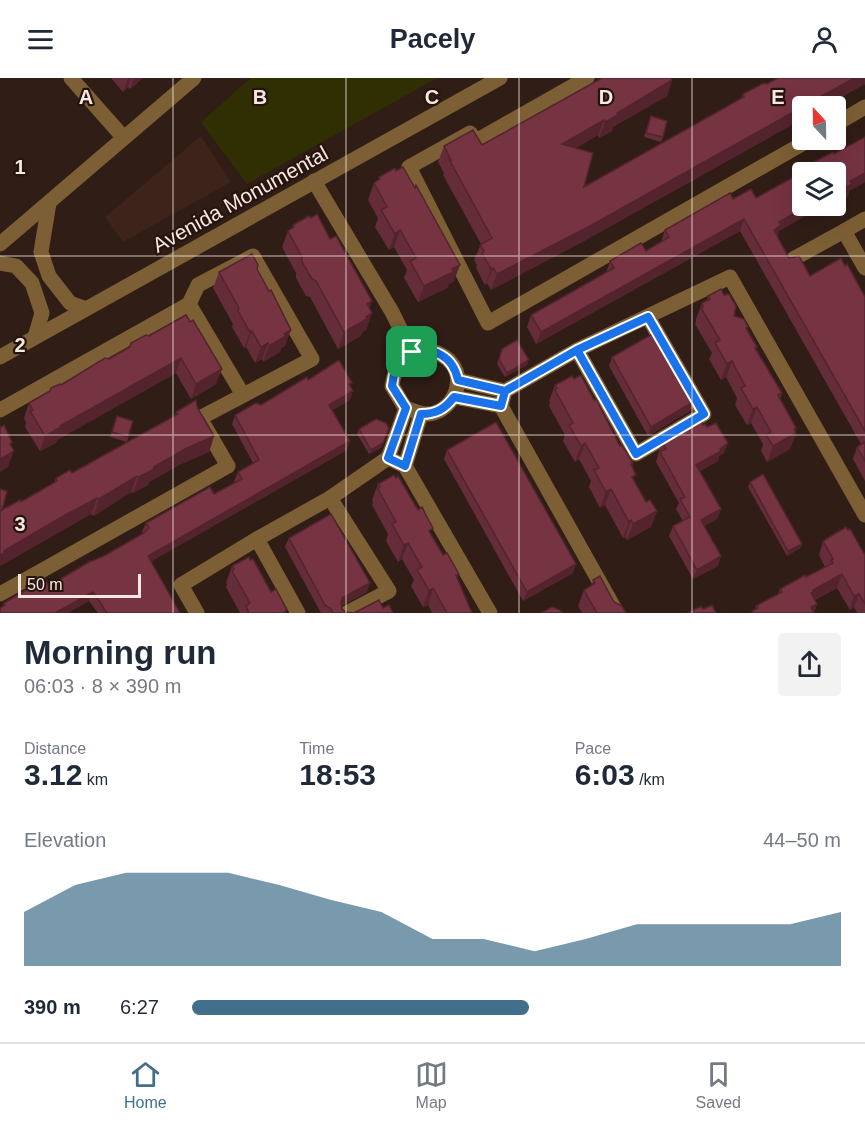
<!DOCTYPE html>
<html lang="en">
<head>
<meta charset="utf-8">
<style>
	:root { --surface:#fff; --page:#f2f2f3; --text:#1f2937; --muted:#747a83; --line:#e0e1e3; --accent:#416e8b }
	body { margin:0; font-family:Arial,sans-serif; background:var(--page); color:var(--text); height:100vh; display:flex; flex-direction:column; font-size:22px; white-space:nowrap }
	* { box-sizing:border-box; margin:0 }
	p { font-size:20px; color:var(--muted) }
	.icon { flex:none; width:33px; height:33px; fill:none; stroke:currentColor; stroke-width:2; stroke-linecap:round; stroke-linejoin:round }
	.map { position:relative; height:535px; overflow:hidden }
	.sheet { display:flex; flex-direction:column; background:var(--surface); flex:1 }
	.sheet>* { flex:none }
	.needle { width:39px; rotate:338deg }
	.controls { position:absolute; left:792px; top:18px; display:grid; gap:12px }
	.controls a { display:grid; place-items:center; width:54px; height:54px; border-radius:6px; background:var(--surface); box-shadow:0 6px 24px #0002; font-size:30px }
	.scale { position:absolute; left:18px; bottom:15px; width:123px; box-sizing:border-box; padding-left:6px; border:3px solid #f5e7e2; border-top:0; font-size:16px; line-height:21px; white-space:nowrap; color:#f5e7e2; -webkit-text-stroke:4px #26140d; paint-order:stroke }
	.pin { position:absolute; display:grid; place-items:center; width:51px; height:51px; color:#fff; margin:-26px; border-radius:12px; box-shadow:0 3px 9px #0006 }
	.round { display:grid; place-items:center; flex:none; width:63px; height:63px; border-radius:6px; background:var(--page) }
	.headline { display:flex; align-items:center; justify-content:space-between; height:102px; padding:0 24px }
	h1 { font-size:33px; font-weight:700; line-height:45px }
	.stats { display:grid; grid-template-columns:repeat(3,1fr); gap:9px; height:102px; padding:6px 24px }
	.stats div { display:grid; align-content:center }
	.stats b { font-size:30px; font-weight:700 }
	.stats small { font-size:16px; font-weight:400 }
	.stats p { font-size:16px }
	.chart { height:168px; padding:12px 24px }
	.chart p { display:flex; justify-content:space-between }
	.chart svg { width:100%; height:108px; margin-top:6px; fill:var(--accent); opacity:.7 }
	ul { padding:0 24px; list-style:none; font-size:20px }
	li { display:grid; grid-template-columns:96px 72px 1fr; align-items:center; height:45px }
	li i { height:15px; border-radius:8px; background:var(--accent) }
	header { display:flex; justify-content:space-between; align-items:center; height:78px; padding:0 24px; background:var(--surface); font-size:27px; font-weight:700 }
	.tab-bar { display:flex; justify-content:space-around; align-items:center; height:84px; border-top:2px solid var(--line); background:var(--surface); font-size:16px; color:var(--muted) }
	.tab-bar a { display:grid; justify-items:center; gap:3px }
	.tab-bar .on { color:var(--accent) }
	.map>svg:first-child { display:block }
	.built { fill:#3d2319 }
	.green { fill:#302f03 }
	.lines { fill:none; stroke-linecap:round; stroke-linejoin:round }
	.minor { stroke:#7d5f35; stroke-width:15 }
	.wall { fill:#652c39 }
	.shaded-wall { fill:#53242e }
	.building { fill:#763342; stroke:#53242e; stroke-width:1.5 }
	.route-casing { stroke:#fff; stroke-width:12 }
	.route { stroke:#1a73e8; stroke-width:8 }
	.grid { fill:none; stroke:#f5e7e2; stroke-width:1.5; stroke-opacity:0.55 }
	.labels { text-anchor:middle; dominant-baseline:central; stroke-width:4.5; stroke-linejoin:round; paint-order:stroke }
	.street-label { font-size:21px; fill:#f5e7e2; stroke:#26140d }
	.grid-label { font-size:20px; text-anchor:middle; font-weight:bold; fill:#f5e7e2; stroke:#26140d; stroke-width:4.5; stroke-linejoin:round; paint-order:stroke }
</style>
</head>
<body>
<header><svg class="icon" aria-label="menu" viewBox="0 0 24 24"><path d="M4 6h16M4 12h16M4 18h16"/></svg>Pacely<svg class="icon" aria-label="person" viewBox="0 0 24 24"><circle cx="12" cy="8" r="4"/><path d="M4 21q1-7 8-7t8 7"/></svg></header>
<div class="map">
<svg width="865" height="535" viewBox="0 0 865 535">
	<rect width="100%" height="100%" fill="#301d16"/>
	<path class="built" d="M201,58l30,46 -108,60 -18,-25z"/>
	<path class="green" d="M251,0h186l-190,106 -46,-62z"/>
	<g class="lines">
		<g class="minor">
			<path d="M71,0l52,59"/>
			<path d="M587,0l-111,63 -6,-8 -61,34 79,156 321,-183"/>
			<path d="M836,46l29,-17"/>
			<path d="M314,103l78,131 20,40"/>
			<path d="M49,125l-8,49 8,24 21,27 16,6"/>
			<path d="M865,141l-21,12 21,37"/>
			<path d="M0,166l194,-166"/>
			<path d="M793,181l51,-28"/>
			<path d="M0,185l16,3 16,17 10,30 -7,24"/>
			<path d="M423,271c61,10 30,77 -6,63 -5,-2 -10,-3 -13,-6 -4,-6 -8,-14 -12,-20 3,-20 10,-32 31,-37z"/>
			<path d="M577,272l59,104 68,-40 -56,-97"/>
			<path d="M0,279l500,-279"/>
			<path d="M458,302l47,11"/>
			<path d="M454,319l47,9"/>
			<path d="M0,332l189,-106 54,91"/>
			<path d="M388,380l18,-50"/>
			<path d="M405,388l16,-52"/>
			<path d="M330,420l59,93 -42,22"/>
			<path d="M257,461l41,74"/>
			<path d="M0,516l228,-128 -28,-48 112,-59 -59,-103 -55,29 -9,19"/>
			<path d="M197,535l-16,-28 76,-46 73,-41 58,-40 17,8 85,147"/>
			<path d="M617,535l-116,-207 4,-15 72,-41 153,-73 135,238"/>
		</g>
	</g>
	<g class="wall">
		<path d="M111,0h32l-13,11 -2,-2 -5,5z"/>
		<path d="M865,0v6l-281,157 -93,49 -4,-7 -2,2 -9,-17 1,-3 -3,-5 7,-16 -38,-69 1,-2 -6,-11 6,-16 38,-1 190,-65 -5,16 -54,31 -1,4 -13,7 -1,-3 -22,13 8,39 157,-89 2,-4 24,-10z"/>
		<path d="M649,42l14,17 -2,5 -17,-5z"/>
		<path d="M865,59v45l-16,9 -1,5 -12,7v-31h-34v34h29l-10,5 -2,-3 -40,23 -2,5 12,22 10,-2 11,20 31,-18 4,8 2,-2 18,33v184l-12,-22 4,-12 4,-3 -121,-213 -204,113 -9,-17 4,-12 75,-42 4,-12 31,-18 5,8 15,-9 4,-12 65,-37 3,6 18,-10 5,9 49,-27 1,-5 27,-14 1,2z"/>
		<path d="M379,99l75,104 -5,3 -2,4 -29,14 -14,-24 3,-8 -13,-23 -5,3 -14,-23 3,-9 -10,-18 6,-17 4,-2z"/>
		<path d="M293,147l37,14 42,62 -3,7 3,5 -6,17 -4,2 -1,4 -23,13 -28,-52 -4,-1 -10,-18v-5l-14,-26 6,-16 4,-2z"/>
		<path d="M257,191l28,77 -4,2 -1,4 -17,10 -1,-3 -7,4 -9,-16 -2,1 -12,-21 1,-3 -20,-36 6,-16z"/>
		<path d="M708,218l26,20 13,13 10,18 -1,3 26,43 -2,6 16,29 -1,4 1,1 -6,16 -23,13 -6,-11 2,-7 -12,-21 -4,2 -12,-20 2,-7 -11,-21 -5,3 -12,-21 3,-6 -17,-29 1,-3v-2l6,-16 5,-3z"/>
		<path d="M186,237l30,69 -25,15 -15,-26 -119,67 -1,3 -16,8 -15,-24 1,-4 -2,-5 5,-15 21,-11 1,-4 10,-3z"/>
		<path d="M502,271l27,11 -2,5 -22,12 -8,-13z"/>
		<path d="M612,279l81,45 -3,9 -42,25 -39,-70z"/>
		<path d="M574,301l59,84 -1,3 2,15 12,21 11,9 -6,16 -24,13 -2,-3 -2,1 -18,-33 -5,3 -11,-21 2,-6 -12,-22 -4,3 -12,-21 2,-6 -16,-29 1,-3 -1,-2 6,-16z"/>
		<path d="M308,302l43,6 -1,14 -18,10 15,40 -196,111 29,52h-82l-9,-12 -21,12h-68l4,-10 45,-17 55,-30 39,-23 -1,-1 4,-9 68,-29 21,-12 -1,-1 4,-9 15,-9 -21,-39 3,-9 26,-10z"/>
		<path d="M197,329l17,29 -5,16 -30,13 -30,17 -1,3 -15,8 -2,-1 -37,24 -3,-2 -91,52v-77l7,2 -5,18 19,-7 33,-19 2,-5 16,-5 103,-57 1,-4z"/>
		<path d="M117,338l16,5 -6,21 -17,-5z"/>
		<path d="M703,347l21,28 -5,3 -1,5 -18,10 21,38 -4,10 -13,7 14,40 -25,13 -24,-43 4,-10 10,-5 -7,-12 3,-6 -23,-41 6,-20z"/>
		<path d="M359,351l23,18 -13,7 -12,-20z"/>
		<path d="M447,372l126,123 -50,28 -79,-142z"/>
		<path d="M750,404l52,62 -2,4 -13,8 -39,-69z"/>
		<path d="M378,406l53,51 12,20 16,19 -2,4 15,35h-40l-4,-8 -5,2 -12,-21 3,-6 -12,-21 -4,3 -12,-21 2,-7 -16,-29 1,-3 -1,-2z"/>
		<path d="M289,460l78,54 -26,14 1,3 4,3 8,1 29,-5 10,5h-72l-36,-66z"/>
		<path d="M823,463l42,14v58h-8l-3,-6 -4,3 -13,-22 -22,12 2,4 -3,9h-62v-2l3,-1 1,-4 22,-12 2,-5 26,-12 19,-10 -6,-12z"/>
		<path d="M232,488l39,26 15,21h-46l-14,-26 1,-3 -1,-1z"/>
		<path d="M593,502l33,33h-44l-4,-7 6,-16 7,-4z"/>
	</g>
	<g class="shaded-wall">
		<path d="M128,0h3l-3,9 -5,5z"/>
		<path d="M134,0h9l-13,11z"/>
		<path d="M854,0h11v6l-40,22h-22z"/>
		<path d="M672,2l-5,16 -54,31 -1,4 -13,7 6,-16 12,-9z"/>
		<path d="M802,29v12l-218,122 -93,49 6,-16z"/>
		<path d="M604,42l-6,15 -42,25 6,-16z"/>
		<path d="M865,95v9l-16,9 -1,5 -12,7v-9l14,-13z"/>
		<path d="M807,128h13l-1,2 -40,23 -2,6 -3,-7 5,-8z"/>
		<path d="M823,128h8l-10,5z"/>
		<path d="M744,141l-4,12 -204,113 5,-12z"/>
		<path d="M400,152l-6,17 -5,3 6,-16z"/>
		<path d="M460,187l-6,16 -5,3 -2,4 -29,14 6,-16z"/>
		<path d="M493,190l-6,15 -2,2 6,-16z"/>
		<path d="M372,223l-5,15 5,-3 -6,17 -4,2 -1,4 -23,13 6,-17 23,-28z"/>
		<path d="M291,252l-6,16 -4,2 -1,4 -17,10 6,-16 15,-12z"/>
		<path d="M252,253l-6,16 -2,1 6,-16z"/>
		<path d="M268,265l-6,16 -7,4 6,-16z"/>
		<path d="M181,280l-5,15 -119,67 -1,3 -16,8 5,-15 15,-10z"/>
		<path d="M529,282l-2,5 -22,12 2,-4z"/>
		<path d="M732,283l-6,16 -5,3 6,-16z"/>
		<path d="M222,291l-6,15 -25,15 5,-15z"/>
		<path d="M353,313l-3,9 -24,14 3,-9z"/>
		<path d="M693,324l-3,9 -42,25 3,-9z"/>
		<path d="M757,329l-6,16 -4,2 6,-16z"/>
		<path d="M796,350l-2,6 2,-1 -6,16 -23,13 6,-16z"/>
		<path d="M214,358l-5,16 -30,13 -30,17 -1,3 -15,8 6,-16 15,-10 31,-18z"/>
		<path d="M350,363l-3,9 -202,115 3,-9z"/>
		<path d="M12,364l-4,12 6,-3 -6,16 -8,5v-13l10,-15z"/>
		<path d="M383,365l-1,4 -13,7 2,-4z"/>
		<path d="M585,365l-6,16 -4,3 6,-16z"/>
		<path d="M728,365l-4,10 -5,3 -1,5 -25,14 3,-10z"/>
		<path d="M137,398l-6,16 -37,24 5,-17z"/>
		<path d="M611,411l-6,16 -5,3 6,-16z"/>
		<path d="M97,420l-6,16 -91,52v-11l4,-4z"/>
		<path d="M721,431l-4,10 -19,11 3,-10z"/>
		<path d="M657,433l-6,16 -24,13 6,-16z"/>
		<path d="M631,442l-6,17 -2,1 6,-16z"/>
		<path d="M408,465l-6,16 -4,3 6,-17z"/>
		<path d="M802,466l-2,4 -13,8 1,-5z"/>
		<path d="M721,478l-3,10 -25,13 4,-9z"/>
		<path d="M576,486l-3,9 -50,28 4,-9z"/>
		<path d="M842,496l-5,14 -27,14 -4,4 7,-16z"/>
		<path d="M370,505l-3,9 -28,15 3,-9z"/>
		<path d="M433,510l-5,17 -5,2 6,-16z"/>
		<path d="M93,514l-4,9 -21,12h-13z"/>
		<path d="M859,516l-5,13 -4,3 4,-14z"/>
		<path d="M817,526l-3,9 -3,-6z"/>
	</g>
	<g class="building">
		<path d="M602,0h69l1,2 -55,33 1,2 -13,7 -1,-2 -42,24 31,9 -9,34 160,-90 -1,-3 21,-11 3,1 11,-6h76l-264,148 -93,48 -4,-6 -2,1 -9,-16 2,-2 -4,-6 12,-7 -43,-79 2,1 -7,-14 29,-16 9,15z"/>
		<path d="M651,38l16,5 -4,16 -17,-4z"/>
		<path d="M865,59v36l-15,8 2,3 -16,10v-22h-34v34h5l-28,16 2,3 -7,5 15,28 10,-2 11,20 31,-18 4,8 2,-2 18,33v134l-121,-212 -203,113 -10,-17 83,-47 -4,-7 31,-18 5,8 23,-14 -4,-7 65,-37 3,6 18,-10 5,9 52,-29 -2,-3 27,-14 1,2z"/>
		<path d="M403,89l12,21 1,-3 44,80 -8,4 1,3 -29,14 -14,-25 6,-3 -16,-28 -5,4 -14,-24 6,-3 -13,-24 6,-4 -1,-2 16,-9 1,3z"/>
		<path d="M317,136l13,25 6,-3 36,65 -5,3 5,9 -6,4 1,2 -23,13 -28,-51 -4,-2 -10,-17v-5l-14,-26 6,-4 -1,-2 16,-9 2,2z"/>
		<path d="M252,176l6,11 -1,4 12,22 2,-1 20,40 -7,4 2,2 -17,10 -1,-3 -7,4 -9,-16 -2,1 -12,-21 1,-3 -20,-36z"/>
		<path d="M721,211l3,6 5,-1 7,12 -2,10 10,3 4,8 -2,1 11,19 -2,1 27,45 -4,2 18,33 -2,1 2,4 -23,13 -7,-11 5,-3 -14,-25 -4,2 -12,-21 4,-2 -13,-25 -5,3 -12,-21 5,-3 -19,-32 2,-1 -1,-4 8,-4 -2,-3z"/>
		<path d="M186,237l4,7 3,-2 29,49 -26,15 -15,-26 -121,68 1,1 -16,9 -15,-25 3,-1 -4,-7 21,-12 1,-3 9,-4 1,1 44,-27 4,1 21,-12 1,-4 15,-8 3,1z"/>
		<path d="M654,255l39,69 -42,25 -39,-70z"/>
		<path d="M517,262l12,20 -22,13 -8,-14 3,-10z"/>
		<path d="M339,282l13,23 -3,1 4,7 -24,14 21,36 -202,115 32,57h-73l-14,-21 -38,21h-55v-5l5,-3 -1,-2 41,-24 4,7 40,-24 15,-6 40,-23 5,-5 -3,-5 64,-36 4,7 28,-15 -4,-7 21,-12 -24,-45 21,-12 5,2 46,-28 1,3z"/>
		<path d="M581,297l13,25 2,-1 24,47 2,-1 11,18 -2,1 5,11 -4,2 14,25 4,-2 7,11 -24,13 -2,-4 -2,2 -18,-33 -5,3 -12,-22 5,-2 -14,-25 -4,3 -12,-21 4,-2 -18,-33 2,-2 -2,-3 17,-9 2,3z"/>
		<path d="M196,322l1,7 17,29 -29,13 -31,18v2l-15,8 -2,-1 -38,23 -2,-1 -39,21 -54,32v2l-4,2v-44l20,-11 1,2 36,-21 -1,-3 14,-8 2,3 106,-59 -2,-2z"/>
		<path d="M117,338l16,5 -5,16 -16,-5z"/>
		<path d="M376,341l10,4 3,5 -6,15 -12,7 -12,-21z"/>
		<path d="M701,341l2,6 2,-1 2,3 9,-4 12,20 -8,6 1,2 -25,14 25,44 -20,11 20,36 -24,14 -24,-44 17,-9 -10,-18 5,-2 -25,-45 6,-3 -4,-7z"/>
		<path d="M496,344l80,142 -49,28 -80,-142z"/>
		<path d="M0,347l1,2 3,-2 8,17 -2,2 4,7 -14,8z"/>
		<path d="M865,364v19l-8,-14z"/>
		<path d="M763,396l39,70 -14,7 -38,-69z"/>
		<path d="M394,397l2,3 2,-2 20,34 4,-3 4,8 7,13 -4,3 14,24 4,-2 12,21 -3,1 16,38h-25l-14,-25 -4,3 -4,-8 -8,-13 5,-3 -14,-24 -4,2 -12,-21 4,-2 -18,-33 2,-2 -2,-3z"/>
		<path d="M0,411l7,2 -4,16 -3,-1z"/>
		<path d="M331,436l39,69 -28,15 -1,6 1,5 4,3 8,1 25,-13 4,8 6,-3 4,8h-60l-2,-4 -6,-4 -36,-67z"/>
		<path d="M846,449l2,3 2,-1 15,26v49l-6,-10 -5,2 -12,-22 -29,16 1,2 -3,1 6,11 -6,3 3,6h-61l-1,-2 6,-3 -2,-2 26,-14 -2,-3 25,-14 1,2 27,-14 -2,-3 2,-1 -10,-18z"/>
		<path d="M249,479l1,3 3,-1 18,33 5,-3 11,21 -4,3h-34l-3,-7 4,-3 -18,-32 2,-2 -2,-3z"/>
		<path d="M600,498l14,26 8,4 4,7h-29l-13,-23 11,-7 -2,-3z"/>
		<path d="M712,527l4,8h-28l13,-7 2,3z"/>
		<path d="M552,529l8,3 2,3h-21z"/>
	</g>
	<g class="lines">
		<defs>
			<path id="route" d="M412,274l-17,16 -3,18 14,22 -18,50 17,8 16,-52c15,0 24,-5 33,-17l47,9 4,-15 72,-41 59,104 68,-40 -56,-97 -71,33 -72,41 -47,-11c-5,-24 -24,-33 -46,-28"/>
		</defs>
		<use href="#route" class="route-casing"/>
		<use href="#route" class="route"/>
	</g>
	<path class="grid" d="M173,0v535M346,0v535M519,0v535M692,0v535M0,178h865M0,357h865"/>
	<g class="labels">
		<g class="street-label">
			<text transform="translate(240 121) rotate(-29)">Avenida Monumental</text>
		</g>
	</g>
	<g class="grid-label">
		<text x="86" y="26">A</text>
		<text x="260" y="26">B</text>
		<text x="432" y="26">C</text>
		<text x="606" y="26">D</text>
		<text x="778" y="26">E</text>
		<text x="20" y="96">1</text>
		<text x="20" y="274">2</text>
		<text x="20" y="453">3</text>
	</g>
</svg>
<div class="controls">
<a><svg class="needle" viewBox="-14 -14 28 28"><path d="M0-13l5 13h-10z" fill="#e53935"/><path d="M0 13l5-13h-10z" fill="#747a83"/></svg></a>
<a><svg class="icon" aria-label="layers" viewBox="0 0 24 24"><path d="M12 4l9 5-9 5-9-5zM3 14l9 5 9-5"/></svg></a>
</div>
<div class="scale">50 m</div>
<div class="pin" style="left:412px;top:274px;background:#1e9e55"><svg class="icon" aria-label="arrive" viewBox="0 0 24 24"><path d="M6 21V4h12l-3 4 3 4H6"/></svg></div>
</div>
<section class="sheet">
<div class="headline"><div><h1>Morning run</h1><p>06:03 · 8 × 390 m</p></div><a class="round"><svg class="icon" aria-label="share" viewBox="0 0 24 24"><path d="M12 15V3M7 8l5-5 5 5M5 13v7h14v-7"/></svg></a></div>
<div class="stats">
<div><p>Distance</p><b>3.12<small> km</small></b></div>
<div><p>Time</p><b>18:53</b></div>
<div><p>Pace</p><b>6:03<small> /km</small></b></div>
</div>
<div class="chart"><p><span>Elevation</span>44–50 m</p>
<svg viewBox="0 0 160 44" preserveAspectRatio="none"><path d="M0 44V22L10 11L20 6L30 6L40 6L50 11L60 17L70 22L80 33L90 33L100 38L110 33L120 27L130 27L140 27L150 27L160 22V44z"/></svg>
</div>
<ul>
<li><b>390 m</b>6:27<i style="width:52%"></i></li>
</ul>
</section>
<nav class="tab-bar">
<a class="on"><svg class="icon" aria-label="home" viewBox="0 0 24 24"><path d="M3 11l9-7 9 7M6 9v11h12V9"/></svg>Home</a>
<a><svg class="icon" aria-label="map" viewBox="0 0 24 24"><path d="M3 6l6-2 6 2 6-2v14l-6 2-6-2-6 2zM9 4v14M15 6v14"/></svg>Map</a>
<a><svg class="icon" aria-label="saved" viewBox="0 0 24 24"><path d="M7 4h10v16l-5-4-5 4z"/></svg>Saved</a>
</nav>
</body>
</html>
